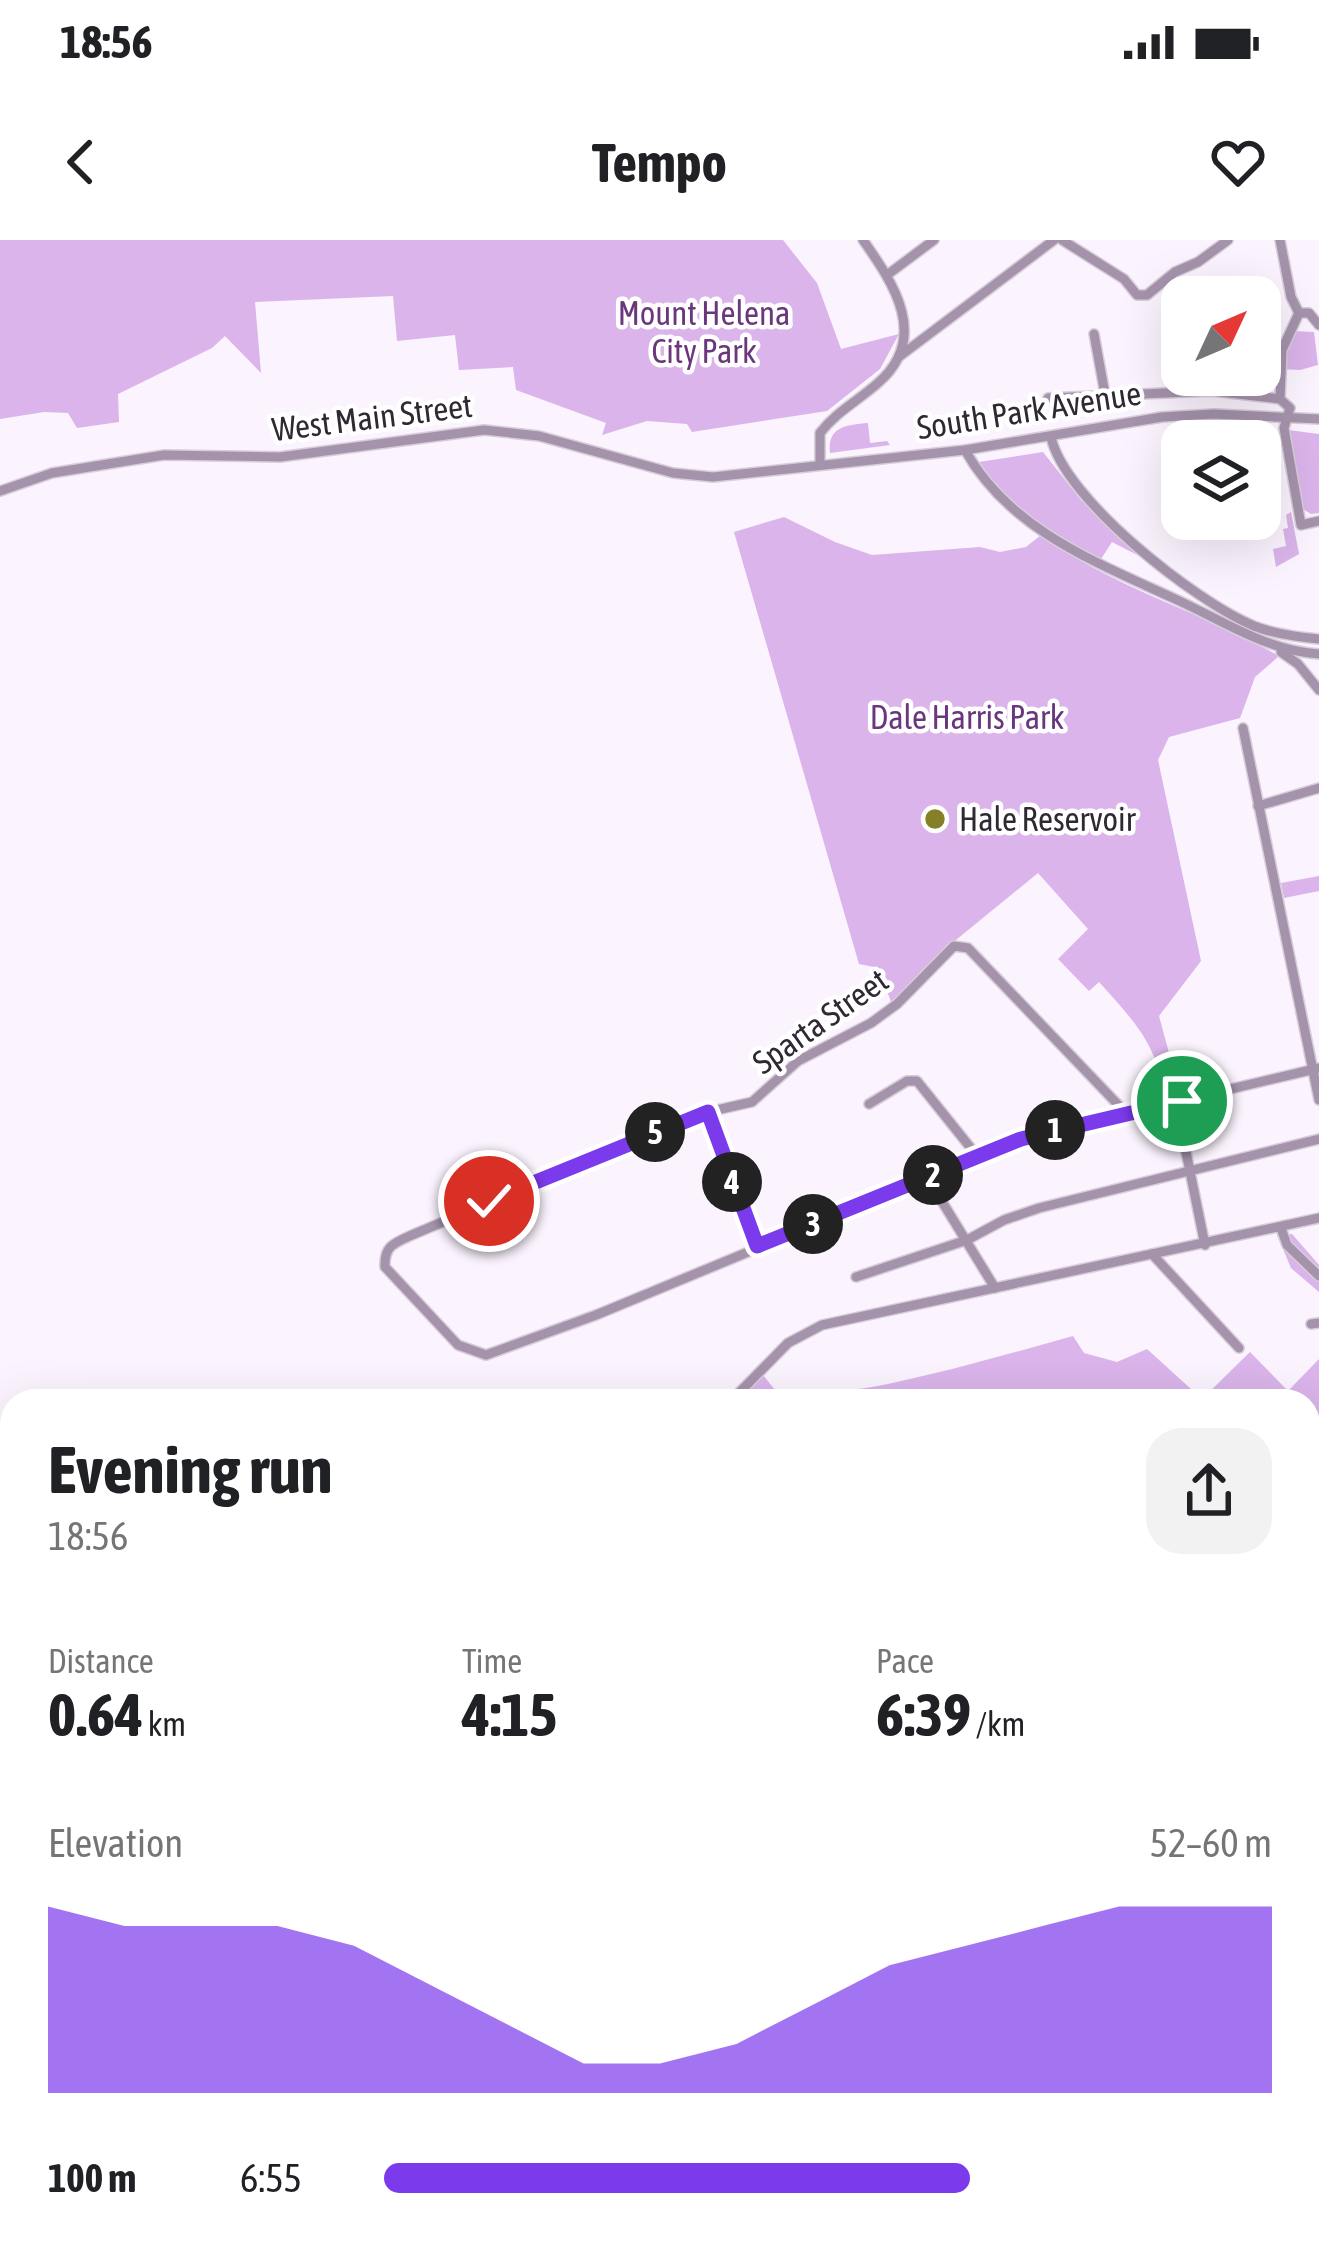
<!DOCTYPE html>
<html lang="en">
<head>
<meta charset="utf-8">
<style>
	:root { --surface:#fff; --page:#f2f2f2; --text:#202124; --muted:#757577; --accent:#7c3aed }
	body { margin:0; font-family:"Asap Condensed",sans-serif; background:var(--page); color:var(--text); height:100vh; display:flex; flex-direction:column; font-size:45px; white-space:nowrap }
	* { box-sizing:border-box; margin:0 }
	p { font-size:39px; color:var(--muted) }
	.icon { flex:none; width:66px; height:66px; fill:none; stroke:currentColor; stroke-width:2; stroke-linecap:round; stroke-linejoin:round }
	.map { position:relative; flex:1; overflow:hidden }
	.details { position:absolute; left:0px; top:1149px; width:1320px; height:861px; display:flex; flex-direction:column; background:var(--surface); border-radius:36px 36px 0 0; box-shadow:0 12px 48px #0002 }
	.details>* { flex:none }
	.needle { width:78px; rotate:46deg }
	.controls { position:absolute; left:1161px; top:36px; display:grid; gap:24px }
	.controls a { display:grid; place-items:center; width:120px; height:120px; border-radius:24px; background:var(--surface); box-shadow:0 12px 48px #0002; font-size:60px }
	.pin { position:absolute; display:grid; place-items:center; width:102px; height:102px; color:#fff; margin:-51px; border:6px solid #fff; border-radius:50%; box-shadow:0 3px 12px #0007 }
	.km { position:absolute; width:60px; height:60px; margin:-30px; border-radius:50%; background:#222; color:#fff; font-size:33px; line-height:60px; text-align:center }
	.round { display:grid; place-items:center; flex:none; width:126px; height:126px; border-radius:36px; background:var(--page) }
	.overview { display:flex; align-items:center; justify-content:space-between; height:204px; padding:0 48px }
	h1 { font-size:66px; font-weight:700; line-height:90px }
	.metrics { display:grid; grid-template-columns:repeat(3,1fr); gap:18px; height:204px; padding:12px 48px }
	.metrics div { display:grid; align-content:center }
	.metrics b { font-size:60px; font-weight:700 }
	.metrics small { font-size:33px; font-weight:400 }
	.metrics p { font-size:33px }
	.chart { height:336px; padding:24px 48px }
	.chart p { display:flex; justify-content:space-between }
	.chart svg { width:100%; height:216px; margin-top:12px; fill:var(--accent); opacity:.7 }
	ul { padding:0 48px; list-style:none; font-size:39px }
	li { display:grid; grid-template-columns:192px 144px 1fr; align-items:center; height:90px }
	li i { height:30px; border-radius:15px; background:var(--accent) }
	.status { display:flex; justify-content:space-between; align-items:center; height:84px; padding:0 60px; background:var(--surface); direction:ltr }
	.status svg { height:33px; fill:currentColor }
	header { display:flex; justify-content:space-between; align-items:center; height:156px; padding:0 48px; background:var(--surface); font-size:54px; font-weight:700 }
	.map>svg:first-child { display:block }
	.green { fill:#dab4ea }
	.lines { fill:none; stroke-linecap:round; stroke-linejoin:round }
	.minor-casing { stroke:#d6ced9; stroke-width:12 }
	.minor { stroke:#a593ac; stroke-width:9 }
	.route-casing { stroke:#fff; stroke-width:24 }
	.route { stroke:#7c3aed; stroke-width:15 }
	.poi-dot { fill:#858028; stroke:#fff; stroke-width:4.5 }
	.labels { text-anchor:middle; dominant-baseline:central; stroke-width:9; stroke-linejoin:round; paint-order:stroke }
	.park-label { font-size:33px; fill:#6a377d; stroke:#fff }
	.street-label { font-size:33px; fill:#302833; stroke:#fff }
	.poi-label { font-size:33px; fill:#302833; stroke:#fff; text-anchor:start }
</style>
</head>
<body>
<div class="status"><b>18:56</b><svg viewBox="0 0 49 12"><path d="M0 12V9h3v3zM5 12V6h3v6zM10 12V3h3v9zM15 12V0h3v12zM26 1h20v11H26zM47 4h2v5h-2z"/></svg></div>
<header><svg class="icon" aria-label="back" viewBox="0 0 24 24"><path d="M15 5l-7 7 7 7"/></svg>Tempo<svg class="icon" aria-label="heart" viewBox="0 0 24 24"><path d="M12 20l-8-8c-3-5 5-10 8-4 3-6 11-1 8 4z"/></svg></header>
<div class="map">
<svg width="1319" height="2008" viewBox="0 0 1319 2008">
	<rect width="100%" height="100%" fill="#fbf3fe"/>
	<g class="green">
		<path d="M0,0h783l34,43 24,66 58,-15 -19,35 -53,42 -135,21 -5,-8 -40,-3 -45,14 4,-12 -90,-33 -3,-23 -54,3 -4,-35 -58,6 -4,-45 -138,6 6,71 -36,-37 -13,12 -94,46 1,28 -42,6 -9,-15 -24,-1 -44,7z"/>
		<path d="M1292,91l22,1 4,33 -18,5 -19,-1z"/>
		<path d="M868,183l2,20 17,-2 3,4 -60,8c-3,-27 17,-28 38,-30z"/>
		<path d="M1288,190l31,4v79l-8,1 -8,-5z"/>
		<path d="M1043,212l38,48 66,60 -35,-18 -13,20 -78,-51 -43,-44 1,-5z"/>
		<path d="M1291,272l8,42 -23,13 -3,-18 13,-3 -3,-17 5,-1 -2,-13z"/>
		<path d="M784,277l51,25 37,13 108,-8 20,5 26,-5 15,-12c72,53 161,77 238,121l-24,21 -15,41 -71,19 -11,23 43,201 -42,55 21,77 -14,3c-12,-55 -30,-73 -67,-114l-10,9 -31,-32 30,-30 -50,-56 -87,71 -60,58 -12,-34 -20,-4 -125,-432z"/>
		<path d="M1319,636v15l-35,7 -3,-15z"/>
		<path d="M1292,994l27,31v27l-28,-24 -14,-33z"/>
		<path d="M1073,1096l11,17 33,9 30,-13 55,50 48,-47 38,39 31,-32v889h-1319v-288l12,-12v290h1296v-837h-514c31,-10 62,-10 94,-17 62,-13 124,-31 185,-48z"/>
		<path d="M763,1135l21,26h-44z"/>
	</g>
	<g class="lines">
		<defs>
			<g id="minor">
				<path d="M1062,0l62,39 13,16h10l28,-23 23,-10 30,-22"/>
				<path d="M1280,0l11,57 8,16"/>
				<path d="M887,35l47,-35"/>
				<path d="M1299,73l-17,37 -2,49 10,9 -6,20 17,97 18,-4"/>
				<path d="M1299,73h10l10,12"/>
				<path d="M1094,94l11,60"/>
				<path d="M900,116l154,-116"/>
				<path d="M1048,158l164,-7 68,8"/>
				<path d="M1051,197c13,62 145,165 203,189 20,8 43,11 65,13"/>
				<path d="M965,210c44,79 130,112 208,148 49,22 91,52 146,56"/>
				<path d="M820,225v-32c16,-21 39,-33 58,-50 52,-45 16,-99 -15,-143"/>
				<path d="M0,251l52,-18 112,-18 116,2 204,-27 55,6 134,37 40,4 252,-27 197,-33 52,-3 105,5"/>
				<path d="M1281,412l17,12 21,26"/>
				<path d="M1243,488l76,372"/>
				<path d="M1258,566l61,-18"/>
				<path d="M1176,863l29,142"/>
				<path d="M869,864l38,-23h10l61,76"/>
				<path d="M708,872l49,135"/>
				<path d="M1126,873l-158,-165 -14,-2 -57,58 -26,19 -73,38 -46,41 -44,10 -46,17 -250,106c-18,8 -28,11 -27,32l73,78 28,10 110,-40 425,-176 298,-71"/>
				<path d="M927,937l68,111"/>
				<path d="M1281,988l6,17 32,31"/>
				<path d="M1152,1014l87,94"/>
				<path d="M856,1037l111,-37 37,-20 35,-12 280,-69"/>
				<path d="M1311,1084l8,-1"/>
				<path d="M731,1161l57,-58 34,-18 497,-107"/>
				<path d="M0,1457l12,1"/>
			</g>
		</defs>
		<use href="#minor" class="minor-casing"/>
		<use href="#minor" class="minor"/>
	</g>
	<g class="lines">
		<defs>
			<path id="route" d="M489,961l219,-89 49,134 264,-107 161,-38"/>
		</defs>
		<use href="#route" class="route-casing"/>
		<use href="#route" class="route"/>
	</g>
	<circle class="poi-dot" cx="935" cy="579" r="12"/>
	<g class="labels">
		<g class="park-label">
			<text x="704" y="73">Mount Helena<tspan x="704" dy="38">City Park</tspan></text>
			<text x="967" y="477">Dale Harris Park</text>
		</g>
		<g class="street-label">
			<text transform="translate(1029 170) rotate(-9)">South Park Avenue</text>
			<text transform="translate(372 177) rotate(-7)">West Main Street</text>
			<text transform="translate(820 781) rotate(-35)">Sparta Street</text>
		</g>
		<g class="poi-label">
			<text x="959" y="579">Hale Reservoir</text>
		</g>
	</g>
</svg>
<div class="controls">
<a><svg class="needle" viewBox="-14 -14 28 28"><path d="M0-13l5 13h-10z" fill="#e53935"/><path d="M0 13l5-13h-10z" fill="#757577"/></svg></a>
<a><svg class="icon" aria-label="layers" viewBox="0 0 24 24"><path d="M12 4l9 5-9 5-9-5zM3 14l9 5 9-5"/></svg></a>
</div>
<div class="pin" style="left:1182px;top:861px;background:#1e9e55"><svg class="icon" aria-label="arrive" viewBox="0 0 24 24"><path d="M6 21V4h12l-3 4 3 4H6"/></svg></div>
<div class="pin" style="left:489px;top:961px;background:#d93025"><svg class="icon" aria-label="check" viewBox="0 0 24 24"><path d="M5 12l5 5 9-10"/></svg></div>
<b class="km" style="left:1055px;top:890px">1</b>
<b class="km" style="left:933px;top:935px">2</b>
<b class="km" style="left:813px;top:984px">3</b>
<b class="km" style="left:732px;top:942px">4</b>
<b class="km" style="left:655px;top:892px">5</b>
<section class="details">
<div class="overview"><div><h1>Evening run</h1><p>18:56</p></div><a class="round"><svg class="icon" aria-label="share" viewBox="0 0 24 24"><path d="M12 15V3M7 8l5-5 5 5M5 13v7h14v-7"/></svg></a></div>
<div class="metrics">
<div><p>Distance</p><b>0.64<small> km</small></b></div>
<div><p>Time</p><b>4:15</b></div>
<div><p>Pace</p><b>6:39<small> /km</small></b></div>
</div>
<div class="chart"><p><span>Elevation</span>52–60 m</p>
<svg viewBox="0 0 160 44" preserveAspectRatio="none"><path d="M0 44V6L10 10L20 10L30 10L40 14L50 22L60 30L70 38L80 38L90 34L100 26L110 18L120 14L130 10L140 6L150 6L160 6V44z"/></svg>
</div>
<ul>
<li><b>100 m</b>6:55<i style="width:66%"></i></li>
</ul>
</section>
</div>
</body>
</html>
